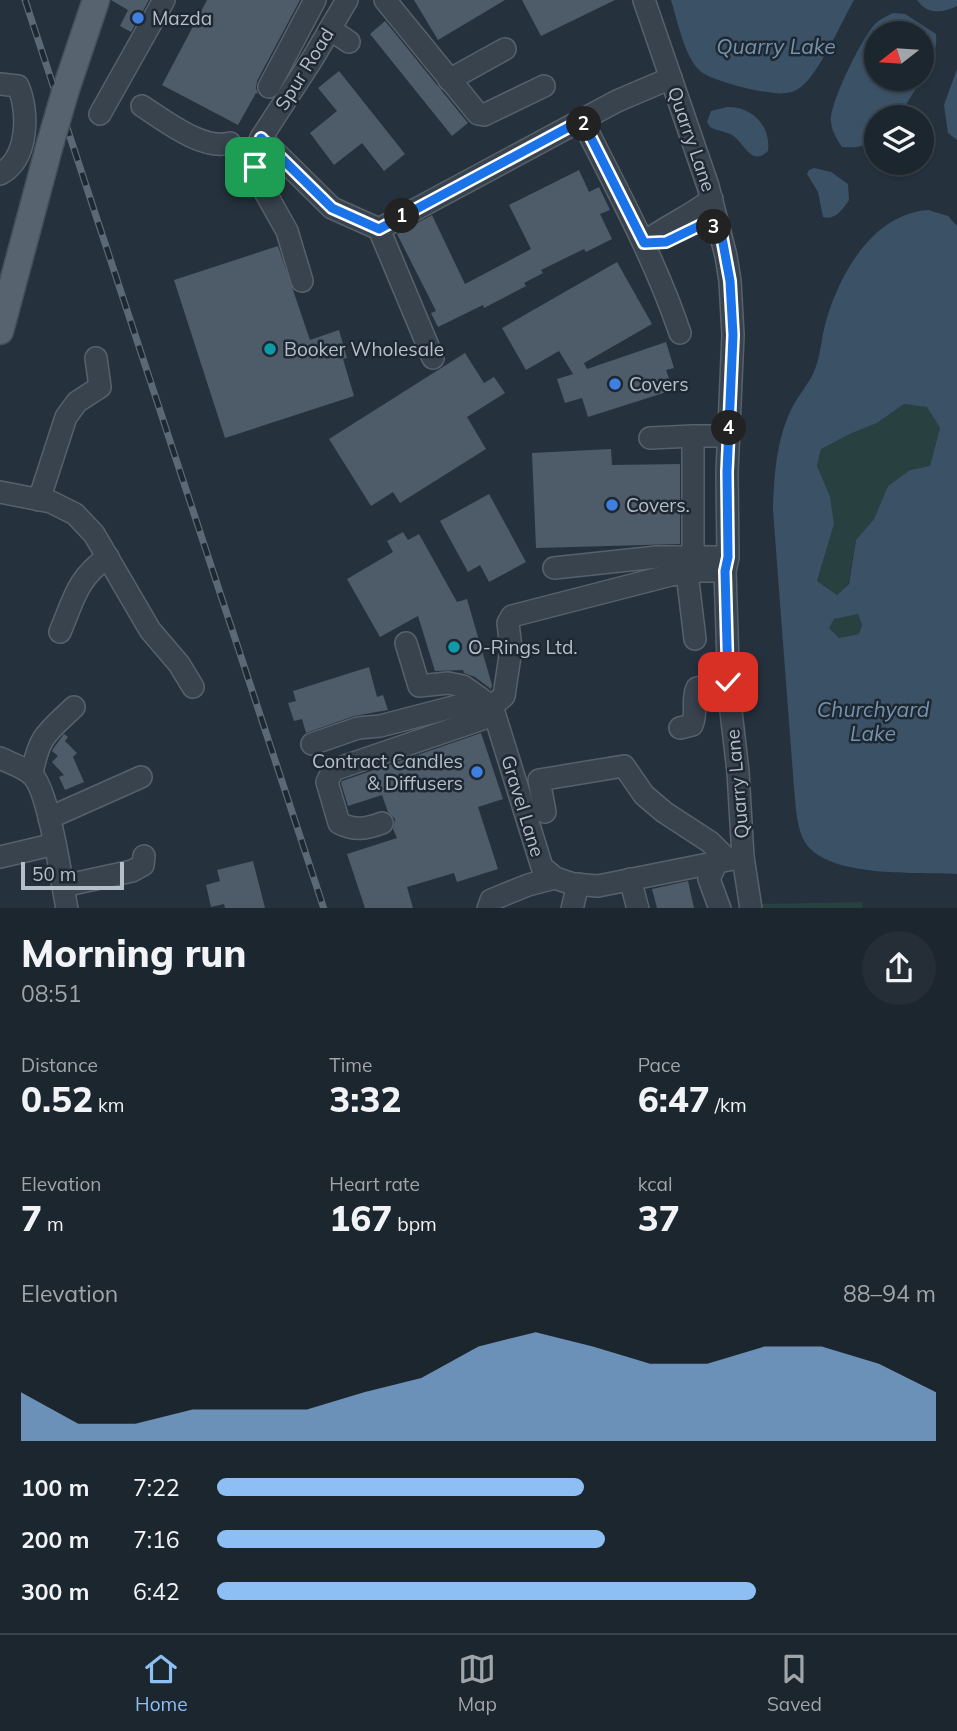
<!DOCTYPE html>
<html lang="en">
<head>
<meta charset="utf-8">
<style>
	:root { --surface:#1c262e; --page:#252e36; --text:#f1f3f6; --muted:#a0a5aa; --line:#3a434a; --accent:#8dbff5 }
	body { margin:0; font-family:Mulish,sans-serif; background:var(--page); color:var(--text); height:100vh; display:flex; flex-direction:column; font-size:26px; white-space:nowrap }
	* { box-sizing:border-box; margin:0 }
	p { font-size:23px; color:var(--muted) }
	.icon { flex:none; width:38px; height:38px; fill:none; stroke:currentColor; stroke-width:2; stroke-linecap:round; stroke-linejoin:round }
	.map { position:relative; height:908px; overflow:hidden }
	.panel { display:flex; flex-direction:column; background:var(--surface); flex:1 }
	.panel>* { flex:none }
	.needle { width:46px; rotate:253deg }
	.controls { position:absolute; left:864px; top:21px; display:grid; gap:14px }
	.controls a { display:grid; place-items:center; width:70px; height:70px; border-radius:50%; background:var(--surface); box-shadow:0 2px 5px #0004,0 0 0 2px var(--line); font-size:35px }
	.scale { position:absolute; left:21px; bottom:18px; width:103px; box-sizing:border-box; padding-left:7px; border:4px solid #b5bec9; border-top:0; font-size:19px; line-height:24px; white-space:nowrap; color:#b5bec9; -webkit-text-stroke:5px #1e2833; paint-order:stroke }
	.pin { position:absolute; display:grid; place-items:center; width:60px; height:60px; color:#fff; margin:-30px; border-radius:14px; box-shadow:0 4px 10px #0006 }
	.km { position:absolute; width:35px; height:35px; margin:-18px; border-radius:50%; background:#222; color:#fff; font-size:19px; line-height:35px; text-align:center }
	.round { display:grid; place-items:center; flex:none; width:74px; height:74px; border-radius:37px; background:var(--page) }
	.overview { display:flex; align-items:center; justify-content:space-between; height:119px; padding:0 21px }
	h1 { font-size:38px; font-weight:800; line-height:52px }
	.figures { display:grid; grid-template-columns:repeat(3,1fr); gap:10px; height:119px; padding:7px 21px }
	.figures div { display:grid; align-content:center }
	.figures b { font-size:35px; font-weight:800 }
	.figures small { font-size:19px; font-weight:400 }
	.figures p { font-size:19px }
	.chart { height:196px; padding:14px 21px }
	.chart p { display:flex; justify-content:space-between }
	.chart svg { width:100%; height:126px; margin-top:7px; fill:var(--accent); opacity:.7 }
	ul { padding:0 21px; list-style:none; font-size:23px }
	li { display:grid; grid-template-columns:112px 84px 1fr; align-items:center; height:52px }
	li i { height:18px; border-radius:9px; background:var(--accent) }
	.menu { display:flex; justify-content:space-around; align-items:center; height:98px; border-top:2px solid var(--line); background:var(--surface); font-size:19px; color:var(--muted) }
	.menu a { display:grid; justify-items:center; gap:4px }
	.menu .selected { color:var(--accent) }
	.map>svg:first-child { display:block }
	.green { fill:#284040 }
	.water { fill:#3b5166; fill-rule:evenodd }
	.building { fill:#4e5b68 }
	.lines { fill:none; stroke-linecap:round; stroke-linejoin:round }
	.minor-casing { stroke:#57616c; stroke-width:24 }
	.major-casing { stroke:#454f5a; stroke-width:29 }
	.minor { stroke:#39434e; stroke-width:21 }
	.major { stroke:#57636e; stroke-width:26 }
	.rail-casing { stroke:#5b6875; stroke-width:7 }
	.rail { stroke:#1e2833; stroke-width:4.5; stroke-dasharray:13; stroke-linecap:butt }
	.major-bridge-casing { stroke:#454f5a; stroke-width:29; stroke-linecap:butt }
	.major-bridge { stroke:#57636e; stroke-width:26 }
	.route-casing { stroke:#fff; stroke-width:14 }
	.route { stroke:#1a73e8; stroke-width:9 }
	.shop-dot { fill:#3f7fe0; stroke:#1e2833; stroke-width:2.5 }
	.culture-dot { fill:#0f9aa8; stroke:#1e2833; stroke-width:2.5 }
	.labels { text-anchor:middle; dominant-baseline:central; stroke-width:5; stroke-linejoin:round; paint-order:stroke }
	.poi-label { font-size:19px; fill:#b5bec9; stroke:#1e2833; text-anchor:start }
	.street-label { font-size:19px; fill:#b5bec9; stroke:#1e2833 }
	.water-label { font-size:21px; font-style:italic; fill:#7692ab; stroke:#1e2833 }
</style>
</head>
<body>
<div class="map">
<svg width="957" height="909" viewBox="0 0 957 909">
	<rect width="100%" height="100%" fill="#25323e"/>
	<g class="green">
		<path d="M904,404l23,2 13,22 -10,38 -20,4 -22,16 -14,33 -18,21 -8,44 -11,11 -20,-14 17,-57 -17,-58 4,-17 31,-16 25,-10z"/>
		<path d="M858,613l4,12 -3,9 -20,4 -11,-10 6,-9z"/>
		<path d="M862,902l1,6 -101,1 -1,-5z"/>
	</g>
	<g class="water">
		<path d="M671,0h183c-13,23 -34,72 -53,87 -4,3 -10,6 -15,6 -15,3 -77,-12 -87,-23 -15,-15 -22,-51 -28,-70z"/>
		<path d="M917,0h40v6c-14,7 -30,9 -40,-6z"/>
		<path d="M893,13l12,1 31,20c2,17 -6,29 -14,44v-45h-45v46h45l-24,38h-21v22c-11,8 -22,9 -35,8 -5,-8 -10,-15 -11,-25 -2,-18 31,-84 44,-98 5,-5 12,-8 18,-11z"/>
		<path d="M957,69v71l-9,-7 -4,-28z"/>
		<path d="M727,107c25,-1 44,19 41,44 -17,16 -23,-8 -36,-16 -7,-4 -15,-4 -22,-8l-3,-5 4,-11z"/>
		<path d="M814,168l17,4 17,12 1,16c-6,9 -14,21 -26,17l-5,-25 -11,-18 2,-4z"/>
		<path d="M928,210l20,6 9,10v648c-38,-2 -125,4 -150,-29 -11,-15 -11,-39 -13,-57l-21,-278c1,-33 3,-69 18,-100 6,-13 16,-24 22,-36 8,-17 8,-36 13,-53 14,-48 47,-107 102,-111zM904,404l23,3 13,21 -10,38 -20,4 -22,16 -14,33 -18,21 -7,44 -12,11 -20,-14 17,-57 -4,-27 -13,-31 4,-17 31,-16 25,-10zM858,614l4,11 -3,9 -20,4 -10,-10 5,-9z"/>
	</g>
	<g class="building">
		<path d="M111,0h38l-18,32 -11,-6 8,-16z"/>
		<path d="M207,0h93l-43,81 -1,7 2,6 -2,-1 -18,32 -76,-40z"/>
		<path d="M414,0h91l-67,40z"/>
		<path d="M522,0h93l-74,36z"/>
		<path d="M385,21l83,102 -16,13 -82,-102z"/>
		<path d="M339,71l66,83 -21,17 -22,-28 -28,22 -24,-32 27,-22 -19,-23z"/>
		<path d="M579,170l10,22 10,-5 11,23 -10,4 12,25 -26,13 -2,-3 -43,21 2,3 -19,10 2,3 -42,22 -1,-3 -45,22 -7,-14 5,-2 -39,-77 35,-19 33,69 66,-35 -22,-44z"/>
		<path d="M278,246l32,94 29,-10 8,28 -4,1 11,37 -129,42 -51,-158z"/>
		<path d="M617,262l35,62 -68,39 3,6 79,-27 8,26 -8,2 7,20 -85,27 -6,-19 -17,5 -8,-24 16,-5 -14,-23 -33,19 -24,-42z"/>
		<path d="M465,353l19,30 10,-6 11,16 -38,24 19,32 -86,54 -7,-11 -22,14 -42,-67z"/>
		<path d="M611,449l1,16 68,-1v80l-144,4 -4,-95z"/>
		<path d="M489,494l37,68 -37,20 -9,-17 -12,7 -28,-51z"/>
		<path d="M403,532l5,8 11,-6 38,68 10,-3 25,86 -1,4 -16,-12 -11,-4 -1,-3 -28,1 -17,-55 -38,21 -33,-58 46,-27 -6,-11z"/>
		<path d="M369,667l8,30 6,-2 5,15 -34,6 -48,17 -4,-14 -8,2 -6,-18 8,-2 -3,-10z"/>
		<path d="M481,733l22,66 -25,8 20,62 -41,13 -3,-9 -47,14 6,21h-48l-18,-54 50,-16 -4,-9 2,-10 -7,-7 -6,-17 -34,11 -7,-23 1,-2z"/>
		<path d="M64,734l4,3 -3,4 12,12 -4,4 11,25 -19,8 -6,-13 5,-2 -12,-13 6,-6 -6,-5 1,-2z"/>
		<path d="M253,861l12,47h-40l-1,-4 -13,3 -5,-22 14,-4 -3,-11z"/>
		<path d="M688,881l6,27h-37l-5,-19z"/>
	</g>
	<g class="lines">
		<defs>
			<g id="minor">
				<path d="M385,0l93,114 6,1 60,-29"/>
				<path d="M644,0l64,186 18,70 4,25 3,54 -6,137 1,85 -3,14 4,123 9,78 5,85 8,52"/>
				<path d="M330,29l19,13"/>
				<path d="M449,80l56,-31"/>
				<path d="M0,84l18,2c11,25 11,73 -18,88"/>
				<path d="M269,87l46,-87"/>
				<path d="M142,106c22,14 61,45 88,37"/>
				<path d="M100,114l64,-114"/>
				<path d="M582,120c35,70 73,139 98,213"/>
				<path d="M261,138l71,70 47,21"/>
				<path d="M644,243c21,-17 46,-26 68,-44"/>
				<path d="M302,281l-15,-50 -28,-50 -4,-14 -1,-14 7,-15 52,-80 34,-58"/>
				<path d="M433,358l-54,-129 238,-128 54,-23"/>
				<path d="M650,438l43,-2"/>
				<path d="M0,492l51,10 24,12 19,20 56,96 29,34 14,23"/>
				<path d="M39,500l27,-83 11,-15 23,-15 -4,-29"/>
				<path d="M693,557v-121h35"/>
				<path d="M554,568l103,-11h62"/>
				<path d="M687,573l8,66"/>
				<path d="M60,632c14,-33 17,-54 48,-75"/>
				<path d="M406,643l13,43 29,-3 15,3 24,17"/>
				<path d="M492,706l50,161 13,11 18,6 25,2 145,-29"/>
				<path d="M492,706l12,-10 7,-47 -3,-26 4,-7 159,-41 29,-4h25"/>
				<path d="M680,728l12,-3c6,-13 -1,-25 5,-37l31,-6"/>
				<path d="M312,744l46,-16 22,-2 100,-26"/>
				<path d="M0,758c10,5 26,10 33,18 16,17 29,106 34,133"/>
				<path d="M32,774c7,-39 15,-41 42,-67"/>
				<path d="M545,812l-6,-32 85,-14 20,29 20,17 46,30 17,17"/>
				<path d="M49,818l92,-41"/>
				<path d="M382,823c-16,6 -27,8 -43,0l-12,-41 6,-12 161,-55"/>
				<path d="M0,857l55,-13"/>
				<path d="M717,862l-8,17 11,30"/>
				<path d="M630,879l8,30"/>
				<path d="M63,886l69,-15 11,-6 1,-9"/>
				<path d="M488,909l3,-9 37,-15 27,-7"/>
				<path d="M572,909l6,-25"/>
			</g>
			<g id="major">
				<path d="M66,89l30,-89"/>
				<path d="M0,331l50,-187"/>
			</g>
		</defs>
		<use href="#minor" class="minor-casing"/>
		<use href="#major" class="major-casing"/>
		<use href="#minor" class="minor"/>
		<use href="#major" class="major"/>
		<defs>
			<path id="rail" d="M25,0l299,909"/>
		</defs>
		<use href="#rail" class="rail-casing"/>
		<use href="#rail" class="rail"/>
		<defs>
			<path id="major-bridge" d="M50,144l16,-55"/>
		</defs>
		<use href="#major-bridge" class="major-bridge-casing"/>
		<use href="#major-bridge" class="major-bridge"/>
	</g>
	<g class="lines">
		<defs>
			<path id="route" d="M255,167l-1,-14 7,-15 71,70 47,21 203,-109 62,123 22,-1 35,-17 19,2 10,54 3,54 -6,137 1,85 -3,14 3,111"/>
		</defs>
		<use href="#route" class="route-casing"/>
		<use href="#route" class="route"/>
	</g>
	<g class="shop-dot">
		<circle cx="138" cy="18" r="7"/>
		<circle cx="615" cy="384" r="7"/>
		<circle cx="612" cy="505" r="7"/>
		<circle cx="477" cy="772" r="7"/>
	</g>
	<g class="culture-dot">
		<circle cx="270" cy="349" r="7"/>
		<circle cx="454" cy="647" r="7"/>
	</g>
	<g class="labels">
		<g class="poi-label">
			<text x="152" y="18">Mazda</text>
			<text x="284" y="349">Booker Wholesale</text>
			<text x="629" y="384">Covers</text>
			<text x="626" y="505">Covers.</text>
			<text x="468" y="647">O-Rings Ltd.</text>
			<text x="463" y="761" text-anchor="end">Contract Candles<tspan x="463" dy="22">&amp; Diffusers</tspan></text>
		</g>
		<g class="street-label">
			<text transform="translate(304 69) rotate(-58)">Spur Road</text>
			<text transform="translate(692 139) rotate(71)">Quarry Lane</text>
			<text transform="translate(737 784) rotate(-95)">Quarry Lane</text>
			<text transform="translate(523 806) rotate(73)">Gravel Lane</text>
		</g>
		<g class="water-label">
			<text x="776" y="46">Quarry Lake</text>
			<text x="873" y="709">Churchyard<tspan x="873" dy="24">Lake</tspan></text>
		</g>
	</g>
</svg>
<div class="controls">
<a><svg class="needle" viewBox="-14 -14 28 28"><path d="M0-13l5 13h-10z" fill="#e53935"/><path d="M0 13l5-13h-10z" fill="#a0a5aa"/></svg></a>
<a><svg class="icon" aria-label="layers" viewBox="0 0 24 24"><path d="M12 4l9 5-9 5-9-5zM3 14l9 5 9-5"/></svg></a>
</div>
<div class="scale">50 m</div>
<div class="pin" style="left:255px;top:167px;background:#1e9e55"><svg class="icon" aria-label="arrive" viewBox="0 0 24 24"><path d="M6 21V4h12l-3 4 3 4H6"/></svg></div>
<div class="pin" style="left:728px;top:682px;background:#d93025"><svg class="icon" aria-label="check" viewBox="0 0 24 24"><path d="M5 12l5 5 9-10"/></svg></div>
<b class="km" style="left:402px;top:216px">1</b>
<b class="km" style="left:584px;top:124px">2</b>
<b class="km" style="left:714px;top:227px">3</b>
<b class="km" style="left:729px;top:428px">4</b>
</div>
<section class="panel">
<div class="overview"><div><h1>Morning run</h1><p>08:51</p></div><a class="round"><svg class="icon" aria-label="share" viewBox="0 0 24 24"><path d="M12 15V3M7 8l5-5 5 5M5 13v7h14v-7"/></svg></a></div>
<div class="figures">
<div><p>Distance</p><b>0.52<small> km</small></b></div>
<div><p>Time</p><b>3:32</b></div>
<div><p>Pace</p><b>6:47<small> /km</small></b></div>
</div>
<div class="figures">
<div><p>Elevation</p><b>7<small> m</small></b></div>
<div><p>Heart rate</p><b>167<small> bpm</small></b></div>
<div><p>kcal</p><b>37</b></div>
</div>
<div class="chart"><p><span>Elevation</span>88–94 m</p>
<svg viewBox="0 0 160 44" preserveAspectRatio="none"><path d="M0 44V27L10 38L20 38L30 33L40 33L50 33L60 27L70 22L80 11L90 6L100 11L110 17L120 17L130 11L140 11L150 17L160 27V44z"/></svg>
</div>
<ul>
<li><b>100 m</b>7:22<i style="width:51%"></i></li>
<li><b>200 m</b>7:16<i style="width:54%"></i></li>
<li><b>300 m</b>6:42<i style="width:75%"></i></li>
</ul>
</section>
<nav class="menu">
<a class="selected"><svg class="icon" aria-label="home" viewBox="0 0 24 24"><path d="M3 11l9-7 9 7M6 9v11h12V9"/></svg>Home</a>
<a><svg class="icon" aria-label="map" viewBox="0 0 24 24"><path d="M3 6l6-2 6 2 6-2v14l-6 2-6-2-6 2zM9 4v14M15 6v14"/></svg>Map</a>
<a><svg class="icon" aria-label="saved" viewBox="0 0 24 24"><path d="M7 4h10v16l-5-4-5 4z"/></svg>Saved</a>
</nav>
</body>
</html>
